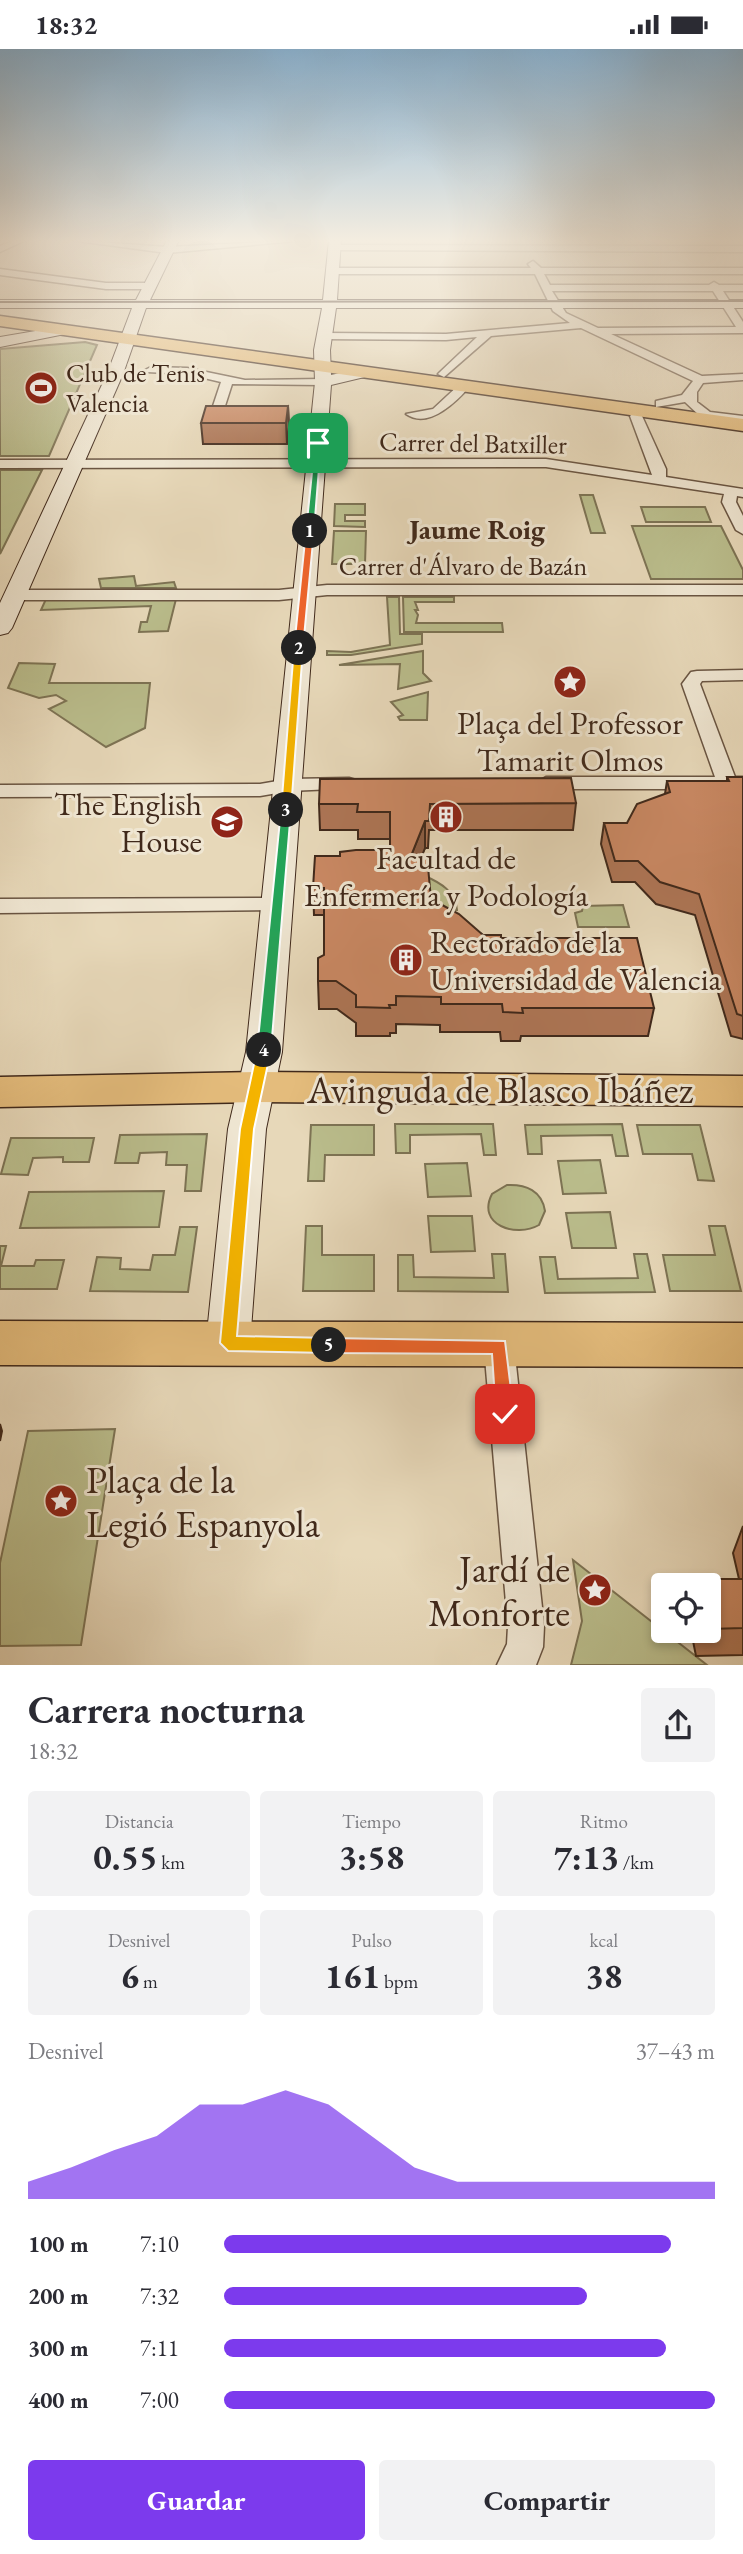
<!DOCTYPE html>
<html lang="es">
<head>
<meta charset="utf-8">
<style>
	:root { --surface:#fff; --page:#f2f2f3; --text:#2b2b33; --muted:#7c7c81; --accent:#7c3aed }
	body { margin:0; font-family:"EB Garamond",serif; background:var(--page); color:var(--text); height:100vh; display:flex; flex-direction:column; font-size:26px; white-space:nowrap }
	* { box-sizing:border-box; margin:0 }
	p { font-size:23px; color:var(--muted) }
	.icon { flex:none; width:38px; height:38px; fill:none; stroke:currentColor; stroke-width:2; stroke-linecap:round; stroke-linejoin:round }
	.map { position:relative; height:1616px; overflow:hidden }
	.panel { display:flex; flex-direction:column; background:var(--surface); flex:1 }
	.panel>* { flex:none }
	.fabs { position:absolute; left:651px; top:1524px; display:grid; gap:14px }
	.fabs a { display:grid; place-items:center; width:70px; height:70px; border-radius:7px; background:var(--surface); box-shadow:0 4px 10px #0003; font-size:35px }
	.pin { position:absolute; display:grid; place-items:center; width:60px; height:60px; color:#fff; margin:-30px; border-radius:14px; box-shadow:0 4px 10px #0006 }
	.km { position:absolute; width:35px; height:35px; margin:-18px; border-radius:50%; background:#222; color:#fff; font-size:19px; line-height:35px; text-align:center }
	.round { display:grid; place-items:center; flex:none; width:74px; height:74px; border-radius:7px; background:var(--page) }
	.headline { display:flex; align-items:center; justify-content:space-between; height:119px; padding:0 28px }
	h1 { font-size:38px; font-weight:700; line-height:52px }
	.metrics { display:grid; grid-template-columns:repeat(3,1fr); gap:10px; height:119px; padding:7px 28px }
	.metrics div { display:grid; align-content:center; border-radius:7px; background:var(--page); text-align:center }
	.metrics b { font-size:35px; font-weight:700 }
	.metrics small { font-size:19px; font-weight:400 }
	.metrics p { font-size:19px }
	.chart { height:196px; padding:14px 28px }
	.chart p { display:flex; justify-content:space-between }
	.chart svg { width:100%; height:126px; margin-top:7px; fill:var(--accent); opacity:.7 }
	.button { display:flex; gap:14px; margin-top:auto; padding:14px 28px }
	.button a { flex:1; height:80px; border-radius:7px; background:var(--accent); color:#fff; font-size:28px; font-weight:700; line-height:80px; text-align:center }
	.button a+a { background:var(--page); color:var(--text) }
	ul { padding:0 28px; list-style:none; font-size:23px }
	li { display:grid; grid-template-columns:112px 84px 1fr; align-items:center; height:52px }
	li i { height:18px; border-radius:9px; background:var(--accent) }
	.status { display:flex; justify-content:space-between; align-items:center; height:49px; padding:0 35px; background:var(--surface); direction:ltr }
	.status svg { height:19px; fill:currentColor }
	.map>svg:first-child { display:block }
	.green { fill:#babd8c; stroke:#7d7354; stroke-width:2 }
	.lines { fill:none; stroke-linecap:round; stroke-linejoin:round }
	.street-casing { stroke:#6a5542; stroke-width:3 }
	.secondary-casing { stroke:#40291b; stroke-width:2 }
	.primary-casing { stroke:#40291b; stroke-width:3 }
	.street { fill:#efe6d2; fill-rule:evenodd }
	.secondary { fill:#efe6d2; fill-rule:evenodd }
	.primary { fill:#e4bc7c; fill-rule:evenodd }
	.tram { stroke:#40291b; stroke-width:2 }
	.wall { fill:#ad7555; stroke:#40291b; stroke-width:2 }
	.shaded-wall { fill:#8d5f45; stroke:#40291b; stroke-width:2 }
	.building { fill:#c98863; stroke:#40291b; stroke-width:2 }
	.split-1 { fill:#22a559; stroke:#fff; stroke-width:2 }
	.split-2 { fill:#f0652b; stroke:#fff; stroke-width:2 }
	.split-3 { fill:#f5b400; stroke:#fff; stroke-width:2 }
	.split-4 { fill:#22a559; stroke:#fff; stroke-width:2 }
	.split-5 { fill:#f5b400; stroke:#fff; stroke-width:2 }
	.split-6 { fill:#f0652b; stroke:#fff; stroke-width:2 }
	.labels { text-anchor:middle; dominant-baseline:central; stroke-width:6; stroke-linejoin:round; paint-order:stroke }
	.far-poi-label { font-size:26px; fill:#40291b; stroke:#efe6d2; text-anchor:start }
	.far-street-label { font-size:26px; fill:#40291b; stroke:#efe6d2 }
	.far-neighbourhood-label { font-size:28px; font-weight:bold; fill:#40291b; stroke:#efe6d2 }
	.poi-label { font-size:32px; fill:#40291b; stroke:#efe6d2 }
	.near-street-label { font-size:38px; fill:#40291b; stroke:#efe6d2 }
	.near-poi-label { font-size:38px; fill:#40291b; stroke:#efe6d2; text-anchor:start }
</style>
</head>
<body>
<div class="status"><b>18:32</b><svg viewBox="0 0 49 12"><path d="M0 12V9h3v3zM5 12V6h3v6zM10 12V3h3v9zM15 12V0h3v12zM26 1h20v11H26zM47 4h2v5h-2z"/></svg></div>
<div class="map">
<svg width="743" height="1616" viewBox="0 0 743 1616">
	<rect width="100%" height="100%" fill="#e7d8b9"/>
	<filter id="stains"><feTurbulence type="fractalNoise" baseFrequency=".00286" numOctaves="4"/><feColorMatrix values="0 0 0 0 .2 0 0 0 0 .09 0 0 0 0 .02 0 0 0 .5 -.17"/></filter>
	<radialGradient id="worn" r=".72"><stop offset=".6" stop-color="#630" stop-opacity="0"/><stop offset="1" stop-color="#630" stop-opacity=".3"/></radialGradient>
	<g class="green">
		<path d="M85,293l12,3 -48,111h-49v-107z"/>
		<path d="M0,421h42l-42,84z"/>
		<path d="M580,446h13l12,38h-14z"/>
		<path d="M335,455h30v11h-20v6h20v6l-31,-1z"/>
		<path d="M641,458h64l6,15h-65z"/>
		<path d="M632,477h89l22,44v9h-92z"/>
		<path d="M334,482h32l-1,33h-33z"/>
		<path d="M134,527l2,10 38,-4 2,6h-75l-2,-9z"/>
		<path d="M387,548h12l1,37h22v10l-71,11h-24v-4l24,1 39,-7z"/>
		<path d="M403,548h51v5h-39l3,8h-3l3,5 -2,8h86l1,9h-99z"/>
		<path d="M46,550h130l-8,32 -29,1 2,-10h6l4,-16 -110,4z"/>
		<path d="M423,602v22l8,8 -33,8 2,-25 -61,1z"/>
		<path d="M19,614l36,1 -6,19h101l-5,45 -39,19 -57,-38 17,-8 -10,-6 -17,3 -31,-10z"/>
		<path d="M428,643l-1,28h-27l-2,-3 5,-2 -12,-13z"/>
		<path d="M425,827c16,7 31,16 32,34h-29z"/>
		<path d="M623,856l6,22h-51l-3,-14 7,-2 1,-5z"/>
		<path d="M395,1075h98l3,31h-12l-3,-21 -71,1v18h-14z"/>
		<path d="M622,1075l6,32h-12l-4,-21 -71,1 1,18h-14l-3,-29z"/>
		<path d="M311,1076h63v30h-49l-1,26h-16z"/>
		<path d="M637,1076h63l14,56 -16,-1 -6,-26h-49z"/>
		<path d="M207,1085l-6,57h-16l2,-26h-21l1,-13 -27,1 -2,10h-23l5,-28z"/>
		<path d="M11,1089h83l-5,24h-26v-5l-30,1 -5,17 -27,-1z"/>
		<path d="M600,1111l6,33 -43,1 -5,-33z"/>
		<path d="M467,1114l4,33 -43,1 -3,-33z"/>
		<path d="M507,1136c19,-1 35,6 38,26l-6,14c-23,13 -63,0 -47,-31z"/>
		<path d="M164,1142l-5,36 -139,1 9,-36z"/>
		<path d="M610,1163l6,36h-44l-6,-35z"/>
		<path d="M428,1167h44l3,35 -44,1z"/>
		<path d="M306,1177h16v29h52v36h-71z"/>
		<path d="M709,1177h16l16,65h-71l-7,-36h52z"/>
		<path d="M180,1178h17l-9,65 -98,-1 7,-34 24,1 -1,11 30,1 3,-15h22z"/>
		<path d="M0,1197h6l-5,20h33l2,-6h28l-7,29h-57z"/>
		<path d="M492,1205h13l3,38 -110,-1v-36h15l1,22 80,1z"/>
		<path d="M634,1205h13l8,38 -110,1 -5,-36h15l3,22 80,-1z"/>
		<path d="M115,1380l-34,216 -81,1v-83l28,-132z"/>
		<path d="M573,1511l134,105h-136l11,-44z"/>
	</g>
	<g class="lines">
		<defs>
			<g id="street">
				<path d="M15,191h11l-26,12v-6z"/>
				<path d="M70,191l97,7 139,-7 -139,13z"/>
				<path d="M335,196l408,1v6l-411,-2z"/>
				<path d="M533,212l8,7h202v6h-199l6,11h159l5,-3 5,3h24v6h-20l20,31v11l-132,1 91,42 41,-2v6l-40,3 -6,9v10l13,10 33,4v8l-41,-6 -17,-16 -29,5v-6l26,-6 11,-14 -112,-53 -90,8 -47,41 -6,-3 2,-2 37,-35 -31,3 -121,-1 -5,-3 5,-3 121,1 124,-11 -17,-12 -18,-37h-202l-5,-3 5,-3h198l-3,-4zM552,242h161l23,36 -138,1 -32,-15z"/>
				<path d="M0,220l106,14h44l5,3 -5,3h-44l-106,-14z"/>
				<path d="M151,318l36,1 58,12 78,-1 6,3 -6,3 -91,-1 -8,25 -6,4 -6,-4 9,-27 -34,-8 -40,-2 -2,-2z"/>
				<path d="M461,334l10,2c-14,16 -42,45 -65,29l27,-5z"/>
				<path d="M641,357l6,4 -5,6 24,53v8l77,12v8l-6,-1 -1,6 7,14v18l-7,-4 -14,-28 2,-8 -178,-27 -546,1v-8l546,-1 106,16 -22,-59z"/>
				<path d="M327,536h416v10h-416l-48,5h-264l-8,-5 8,-5h264z"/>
				<path d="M743,621v10l-41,1 -2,3 35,93h8v12h-197l-10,-6 10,-6h169l-33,-93 9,-12 6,-1z"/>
				<path d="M349,729l7,2 3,4 -3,4 -67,3 -29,5 -260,1v-12l260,-1 29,-5z"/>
				<path d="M276,849l8,2 3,5 -3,5 -284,3v-14z"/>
				<path d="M499,1283l11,4 4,10 30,280 -1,21 -7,18h-39l10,-21 1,-18 -24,-280 4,-10z"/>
			</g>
			<g id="secondary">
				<path d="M167,191h12l-29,60h173l6,-60h12l-4,60h406v8h-407l-6,42 1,25 36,-8 8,5 -2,3 -42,10 -49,667 -16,77 -16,214 -7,14 -15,6 -15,-6 -7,-14 22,-214 18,-77 69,-670 -1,-32 8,-42h-176l-23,66 -111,254 -4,5 -8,2v-32l107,-229 25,-66h-132v-8h136z"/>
				<path d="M65,277l7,4 -2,3 -70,14v-10z"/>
			</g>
			<g id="primary">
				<path d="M0,267l743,103v12l-743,-105z"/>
				<path d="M258,1023l485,4v30l-485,-4 -258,5v-30z"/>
				<path d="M0,1272l743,2v44l-743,-2z"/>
			</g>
		</defs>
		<use href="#street" class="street-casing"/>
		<use href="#secondary" class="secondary-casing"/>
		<use href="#primary" class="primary-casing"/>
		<use href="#street" class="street"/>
		<use href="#secondary" class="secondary"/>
		<use href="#primary" class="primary"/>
		<path class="tram" d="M0,253l743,-1"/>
	</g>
	<g class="wall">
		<path d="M288,357l1,21 -2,17h-84l-2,-21z"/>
		<path d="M727,728h16v262l-12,-3 -36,-121 -39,-11 -21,-22h-23l-11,-38 3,-21h23l38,-29 2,-13h60z"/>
		<path d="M576,754l-3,27h-144l-1,18h-3l-4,8 10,43 52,36 18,3 153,70 -6,28h-127l-1,5h-19l-1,-9h-60v-7l-44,-1v9h-6v3h-34v-13l-19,-14h-18l-1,-28 6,-26v-40h-10l-1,-27 27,-32 50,-6v-11h-32v-9h-38l-1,-26z"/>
		<path d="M743,1477v129l-47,1 -5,-25h18v-46h-15l2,-6h43l-6,-26z"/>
	</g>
	<g class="shaded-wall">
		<path d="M288,357l1,21 -2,17 -1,-21z"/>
		<path d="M425,772v27l-14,35v-27z"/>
		<path d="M0,1375l2,7 -2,10z"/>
	</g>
	<g class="building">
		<path d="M206,357h82l-2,17h-85z"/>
		<path d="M727,728h16v239l-6,-2 -38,-120 -39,-12 -22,-21h-23l-11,-38h23l10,-19 33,-12 -3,-11h62z"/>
		<path d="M571,729l5,25 -146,1 -1,17h-4l-14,35h16l4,43 28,15 24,21h18v3h136l17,70h-132l1,5 -20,-1 -1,-8h-61v-7l-45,-1v9h-7l1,3 -34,-1v-12l-20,-14h-18v-23l6,-3v-67h-11l2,-32h25v-4l16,-2h34v-38h-33l1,-8h-39l1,-25z"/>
		<path d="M696,1530h47v49l-34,1v-44h-12z"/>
	</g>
	<linearGradient id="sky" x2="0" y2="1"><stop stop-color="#8ab5d6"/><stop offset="0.46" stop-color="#f4ede0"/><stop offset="1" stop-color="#f4ede0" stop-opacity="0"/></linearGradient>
	<rect width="743" height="417" fill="url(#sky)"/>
	<path class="split-1" d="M318,392l3,2 -7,88 -4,2 -4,-2 9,-88z"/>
	<path class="split-2" d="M310,480l4,2 -11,117 -4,3 -5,-3 12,-117z"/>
	<path class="split-3" d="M299,596l4,3 -12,162 -5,4 -5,-4 13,-162z"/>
	<path class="split-4" d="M286,758l5,3 -20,240 -7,5 -7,-5 24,-240z"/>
	<path class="split-5" d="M264,996l7,5 -17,79 -17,207 92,2 8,7 -8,8 -101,-2 -8,-8 20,-214 17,-79z"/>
	<path class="split-6" d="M329,1289l176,3 9,73 -3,6 -6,2 -6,-2 -3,-6 -4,-60 -163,-1 -8,-8z"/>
	<defs>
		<symbol id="stadium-disc" viewBox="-11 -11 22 22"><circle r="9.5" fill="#8f2418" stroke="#efe6d2"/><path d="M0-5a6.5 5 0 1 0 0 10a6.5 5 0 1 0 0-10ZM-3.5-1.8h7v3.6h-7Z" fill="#fff"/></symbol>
		<symbol id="sight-disc" viewBox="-11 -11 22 22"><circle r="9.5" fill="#8f2418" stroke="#efe6d2"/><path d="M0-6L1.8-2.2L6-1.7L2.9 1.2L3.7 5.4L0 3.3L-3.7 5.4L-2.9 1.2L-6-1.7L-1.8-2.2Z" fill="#fff"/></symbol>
		<symbol id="building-disc" viewBox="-11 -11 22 22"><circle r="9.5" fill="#8f2418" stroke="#efe6d2"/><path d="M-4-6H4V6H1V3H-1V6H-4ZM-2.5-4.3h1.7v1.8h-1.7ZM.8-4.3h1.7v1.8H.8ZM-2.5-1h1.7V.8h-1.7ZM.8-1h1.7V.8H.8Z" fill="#fff"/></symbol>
		<symbol id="university-disc" viewBox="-11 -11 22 22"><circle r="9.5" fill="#8f2418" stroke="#efe6d2"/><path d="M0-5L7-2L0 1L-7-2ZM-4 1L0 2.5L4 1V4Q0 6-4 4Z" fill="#fff"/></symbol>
	</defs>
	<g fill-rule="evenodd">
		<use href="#stadium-disc" x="22" y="320" width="38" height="38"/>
		<use href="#sight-disc" x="551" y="614" width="38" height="38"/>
		<use href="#building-disc" x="427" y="749" width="38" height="38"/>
		<use href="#university-disc" x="208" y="754" width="38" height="38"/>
		<use href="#building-disc" x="387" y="892" width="38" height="38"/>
		<use href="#sight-disc" x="42" y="1433" width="38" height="38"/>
		<use href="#sight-disc" x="576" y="1522" width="38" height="38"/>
	</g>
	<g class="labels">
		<g class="far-poi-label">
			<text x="66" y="324">Club de Tenis<tspan x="66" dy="30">Valencia</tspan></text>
		</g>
		<g class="far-street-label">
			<text transform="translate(473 394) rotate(1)">Carrer del Batxiller</text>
			<text x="463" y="517">Carrer d'Álvaro de Bazán</text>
		</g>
		<g class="far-neighbourhood-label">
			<text x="477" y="480">Jaume Roig</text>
		</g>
		<g class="poi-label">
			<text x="570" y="674">Plaça del Professor<tspan x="570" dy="37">Tamarit Olmos</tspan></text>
			<text x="202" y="755" text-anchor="end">The English<tspan x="202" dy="37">House</tspan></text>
			<text x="446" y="809">Facultad de<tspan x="446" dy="37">Enfermería y Podología</tspan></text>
			<text x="430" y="893" text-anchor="start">Rectorado de la<tspan x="430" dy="37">Universidad de Valencia</tspan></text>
		</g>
		<g class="near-street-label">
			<text x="500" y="1040">Avinguda de Blasco Ibáñez</text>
		</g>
		<g class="near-poi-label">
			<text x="86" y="1430">Plaça de la<tspan x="86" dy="44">Legió Espanyola</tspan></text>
			<text x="570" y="1519" text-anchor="end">Jardí de<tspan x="570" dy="44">Monforte</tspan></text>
		</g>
	</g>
	<rect width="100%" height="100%" filter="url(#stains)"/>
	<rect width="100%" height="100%" fill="url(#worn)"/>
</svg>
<div class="fabs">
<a><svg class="icon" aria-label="locate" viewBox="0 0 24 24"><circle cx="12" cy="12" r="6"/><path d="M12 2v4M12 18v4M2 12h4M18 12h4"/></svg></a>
</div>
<div class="pin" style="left:318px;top:394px;background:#1e9e55"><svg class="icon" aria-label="arrive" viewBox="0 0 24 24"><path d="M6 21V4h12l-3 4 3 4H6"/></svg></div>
<div class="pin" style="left:505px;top:1365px;background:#d93025"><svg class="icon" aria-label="check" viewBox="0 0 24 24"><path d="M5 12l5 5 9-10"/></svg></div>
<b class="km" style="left:310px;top:482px">1</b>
<b class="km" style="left:299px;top:599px">2</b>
<b class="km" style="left:286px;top:761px">3</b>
<b class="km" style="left:264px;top:1001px">4</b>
<b class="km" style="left:329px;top:1296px">5</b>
</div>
<section class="panel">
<div class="headline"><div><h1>Carrera nocturna</h1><p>18:32</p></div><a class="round"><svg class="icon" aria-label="share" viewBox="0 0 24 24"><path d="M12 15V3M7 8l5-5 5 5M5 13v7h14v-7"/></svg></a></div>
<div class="metrics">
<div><p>Distancia</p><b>0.55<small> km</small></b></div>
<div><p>Tiempo</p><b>3:58</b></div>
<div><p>Ritmo</p><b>7:13<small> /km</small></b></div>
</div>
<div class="metrics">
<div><p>Desnivel</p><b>6<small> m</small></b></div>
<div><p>Pulso</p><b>161<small> bpm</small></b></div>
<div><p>kcal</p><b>38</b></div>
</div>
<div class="chart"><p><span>Desnivel</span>37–43 m</p>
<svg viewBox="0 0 160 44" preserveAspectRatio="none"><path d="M0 44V38L10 33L20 27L30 22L40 11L50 11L60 6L70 11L80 22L90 33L100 38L110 38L120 38L130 38L140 38L150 38L160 38V44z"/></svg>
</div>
<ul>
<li><b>100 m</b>7:10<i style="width:91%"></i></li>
<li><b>200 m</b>7:32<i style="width:74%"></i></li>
<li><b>300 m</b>7:11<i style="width:90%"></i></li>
<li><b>400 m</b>7:00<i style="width:100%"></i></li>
</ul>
<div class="button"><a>Guardar</a><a>Compartir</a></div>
</section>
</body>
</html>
